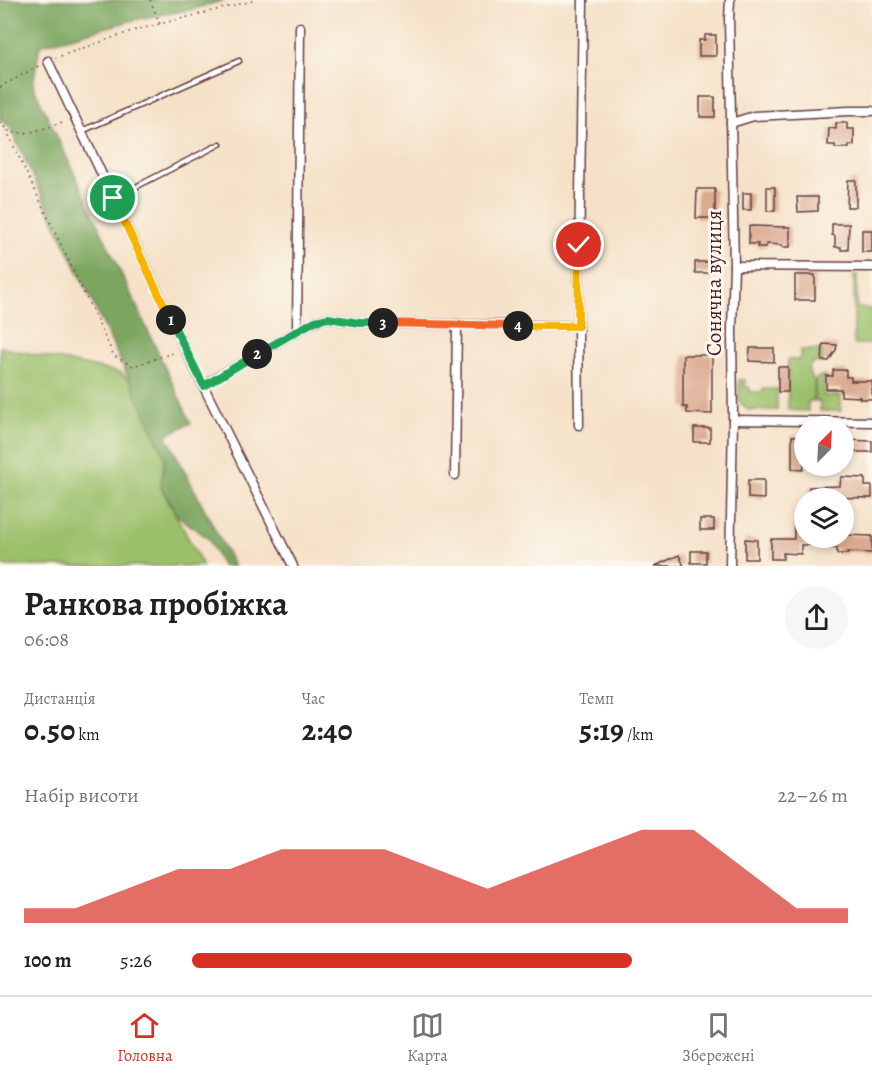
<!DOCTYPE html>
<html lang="uk">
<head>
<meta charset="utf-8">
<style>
	:root { --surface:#fff; --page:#f6f6f6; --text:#202124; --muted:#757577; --line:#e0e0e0; --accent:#d93025 }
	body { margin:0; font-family:Alegreya,serif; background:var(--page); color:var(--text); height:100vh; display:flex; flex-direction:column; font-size:22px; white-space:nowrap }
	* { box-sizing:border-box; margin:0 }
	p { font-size:20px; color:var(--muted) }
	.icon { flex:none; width:33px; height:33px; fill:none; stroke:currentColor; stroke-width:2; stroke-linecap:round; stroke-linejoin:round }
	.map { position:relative; height:566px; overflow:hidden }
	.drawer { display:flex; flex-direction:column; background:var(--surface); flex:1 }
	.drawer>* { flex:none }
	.needle { width:39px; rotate:24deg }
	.controls { position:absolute; left:794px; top:416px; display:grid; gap:12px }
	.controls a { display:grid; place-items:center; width:60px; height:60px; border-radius:50%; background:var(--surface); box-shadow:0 3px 9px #0003; font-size:30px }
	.pin { position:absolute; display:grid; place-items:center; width:51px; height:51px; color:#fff; margin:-26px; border:3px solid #fff; border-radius:50%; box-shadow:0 2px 6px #0007 }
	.km { position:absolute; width:30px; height:30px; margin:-15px; border-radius:50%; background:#222; color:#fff; font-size:16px; line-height:30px; text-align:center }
	.round { display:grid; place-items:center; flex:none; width:63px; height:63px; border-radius:32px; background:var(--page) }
	.summary { display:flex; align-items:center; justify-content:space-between; height:102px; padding:0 24px }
	h1 { font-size:33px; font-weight:600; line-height:45px }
	.metrics { display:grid; grid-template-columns:repeat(3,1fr); gap:9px; height:102px; padding:6px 24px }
	.metrics div { display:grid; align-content:center }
	.metrics b { font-size:30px; font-weight:600 }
	.metrics small { font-size:16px; font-weight:400 }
	.metrics p { font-size:16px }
	.chart { height:168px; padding:12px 24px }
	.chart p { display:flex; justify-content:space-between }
	.chart svg { width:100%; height:108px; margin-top:6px; fill:var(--accent); opacity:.7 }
	ul { padding:0 24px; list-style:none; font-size:20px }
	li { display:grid; grid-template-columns:96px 72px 1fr; align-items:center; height:45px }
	li i { height:15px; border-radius:8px; background:var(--accent) }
	.menu { display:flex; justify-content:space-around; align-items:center; height:84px; border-top:2px solid var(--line); background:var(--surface); font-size:16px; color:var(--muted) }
	.menu a { display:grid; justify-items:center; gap:3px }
	.menu .active { color:var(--accent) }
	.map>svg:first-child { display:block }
	.green { fill:#9bc06a; stroke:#72704a; stroke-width:1.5 }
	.forest { fill:#7ca65e; stroke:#636244; stroke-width:1.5 }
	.building { fill:#dbaa90 }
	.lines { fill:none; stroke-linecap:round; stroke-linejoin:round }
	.service-casing { stroke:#643c42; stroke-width:7 }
	.minor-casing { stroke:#643c42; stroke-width:11 }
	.path { stroke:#643c42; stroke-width:1.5; stroke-dasharray:1.5 4.5; stroke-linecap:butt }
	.service { stroke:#fff; stroke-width:4 }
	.minor { stroke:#fff; stroke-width:8 }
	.split-1-casing { stroke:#fff; stroke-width:12 }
	.split-2-casing { stroke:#fff; stroke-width:12 }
	.split-3-casing { stroke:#fff; stroke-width:12 }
	.split-4-casing { stroke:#fff; stroke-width:12 }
	.split-5-casing { stroke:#fff; stroke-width:12 }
	.split-1 { stroke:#f5b400; stroke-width:8 }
	.split-2 { stroke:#22a559; stroke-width:8 }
	.split-3 { stroke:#22a559; stroke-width:8 }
	.split-4 { stroke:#f0652b; stroke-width:8 }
	.split-5 { stroke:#f5b400; stroke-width:8 }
	.labels { text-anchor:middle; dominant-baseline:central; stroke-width:6; stroke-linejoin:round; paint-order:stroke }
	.street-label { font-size:21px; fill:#4a1f2b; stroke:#fbf7ec }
</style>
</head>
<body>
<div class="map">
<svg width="872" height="566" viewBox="0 0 872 566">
	<rect width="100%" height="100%" fill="#fbf7ec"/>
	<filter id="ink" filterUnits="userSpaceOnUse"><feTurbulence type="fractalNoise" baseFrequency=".0167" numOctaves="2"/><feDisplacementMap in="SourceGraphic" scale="12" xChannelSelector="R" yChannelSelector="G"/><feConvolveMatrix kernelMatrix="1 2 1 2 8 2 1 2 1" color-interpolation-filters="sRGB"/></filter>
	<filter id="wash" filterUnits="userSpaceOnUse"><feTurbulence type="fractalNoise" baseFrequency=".008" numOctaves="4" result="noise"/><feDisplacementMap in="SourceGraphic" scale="24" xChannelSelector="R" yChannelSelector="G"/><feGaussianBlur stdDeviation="1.35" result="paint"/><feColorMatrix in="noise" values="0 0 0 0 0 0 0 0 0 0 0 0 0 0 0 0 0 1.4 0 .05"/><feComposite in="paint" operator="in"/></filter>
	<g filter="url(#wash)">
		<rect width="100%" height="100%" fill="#f5e1c7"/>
		<g class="green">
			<path d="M854,275h3v33l15,1v35h-18z"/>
			<path d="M0,347l121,26 9,8 35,76 -4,30 42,79h-203z"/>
			<path d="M800,350h22l-1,13c-7,-2 -14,1 -12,9 1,3 4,6 5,9 1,6 -1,14 -1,20h-5v10l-20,-1v-50h12z"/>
			<path d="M824,375v21h17v15h-21v-10h-5v-19l2,-4z"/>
			<path d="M739,380h6v7h4l1,5h13v-3h14v21h-29l-9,-9z"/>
		</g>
		<path class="forest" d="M0,0h225l-31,9 -56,10 -98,26 -7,40 158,338 -25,12 68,131h-12l-14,-28 -30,-22 -17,-29 4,-30 -35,-76 -121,-255 -9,-6z"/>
		<g id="blocks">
			<g class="building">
				<path d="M705,35h11v21h-17v-16h6z"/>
				<rect x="700" y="97" width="15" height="20"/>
				<path d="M836,123h11v6h7v16h-5v3h-14v-3h-7l1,-17 7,1z"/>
				<path d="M848,180h8v27h-9z"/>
				<rect x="767" y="187" width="8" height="24"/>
				<path d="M697,189h18v29h-19z"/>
				<rect x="743" y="193" width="8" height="17"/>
				<path d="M797,197h21v14l-20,1z"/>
				<path d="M832,224h17l-1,26h-7v-3h-6v-11l-3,-1z"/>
				<path d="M749,226l41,1v20h-8v-2l-16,-1v3h-9l1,-3h-9z"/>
				<rect x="862" y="230" width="10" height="22"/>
				<rect x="695" y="262" width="15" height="11"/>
				<rect x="795" y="275" width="20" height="25"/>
				<path d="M823,344l14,1 -1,5 -7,11h-7z"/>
				<path d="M750,348h24v14l-25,-1z"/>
				<path d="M683,355h29v59l-25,-1v-6h-4z"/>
				<rect x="778" y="367" width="10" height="25"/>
				<path d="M833,370h13v7h5v4h21v18h-12v-2l-19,-1v-7h-15v-13h7z"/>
				<rect x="694" y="428" width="16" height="14"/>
				<path d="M792,436h11l1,30 -1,4 -11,-1z"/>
				<path d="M843,440l29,1v11h-29z"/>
				<path d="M841,477l24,1v8h7v12l-63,-1v-10l31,-1z"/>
				<path d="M748,480h16v19l-16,-1z"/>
				<rect x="700" y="519" width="14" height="11"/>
				<path d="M794,523h10v14h9l-1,8h-11v9l-18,-1v6h-12v-20h23z"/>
				<path d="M843,535l29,1v17l-25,-1v2h-10v-6h-10l1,-10h8v-1h7z"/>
				<path d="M745,539l12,1v19h-12z"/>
				<rect x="691" y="551" width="15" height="12"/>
				<path d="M679,555l5,11h-29z"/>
			</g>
		</g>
	</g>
	<g filter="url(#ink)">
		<use href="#blocks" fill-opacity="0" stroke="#643c42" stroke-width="1.5"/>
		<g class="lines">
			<defs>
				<g id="service">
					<path d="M82,131l157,-70"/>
					<path d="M114,198l106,-54"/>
				</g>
				<g id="minor">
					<path d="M48,61l137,288 108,217"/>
					<path d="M731,123l23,-7 95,-5h23"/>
					<path d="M734,266l138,1"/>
					<path d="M297,331l3,-304"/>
					<path d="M204,385l93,-54 18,-10 13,-3 32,5 218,3"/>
					<path d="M733,420l139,2"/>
					<path d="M579,425l-1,-99 5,-326"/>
					<path d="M455,475l2,-151"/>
					<path d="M730,566l3,-146 -1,-90 2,-64 -5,-247 1,-19"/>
				</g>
			</defs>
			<use href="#service" class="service-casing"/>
			<use href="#minor" class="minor-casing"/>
			<g class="path">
				<path d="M150,0l10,24"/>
				<path d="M55,58l77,-27 124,-31"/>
				<path d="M0,87l40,-22"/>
				<path d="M0,122c1,1 6,7 7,8 13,9 45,-4 58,-9"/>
				<path d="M6,130l108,226 19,10 43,-14"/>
			</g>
			<use href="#service" class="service"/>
			<use href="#minor" class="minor"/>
		</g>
	</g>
	<g class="lines" filter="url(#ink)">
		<defs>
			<path id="split-1" d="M113,198l58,122"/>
			<path id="split-2" d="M171,320l33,66 53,-32"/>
			<path id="split-3" d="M257,354l40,-23 18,-10 13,-3 32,5h23"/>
			<path id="split-4" d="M383,323l135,3"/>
			<path id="split-5" d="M518,326h60l1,-81"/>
		</defs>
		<use href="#split-1" class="split-1-casing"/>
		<use href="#split-2" class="split-2-casing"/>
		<use href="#split-3" class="split-3-casing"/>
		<use href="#split-4" class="split-4-casing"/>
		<use href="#split-5" class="split-5-casing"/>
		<use href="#split-1" class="split-1"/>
		<use href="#split-2" class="split-2"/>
		<use href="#split-3" class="split-3"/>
		<use href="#split-4" class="split-4"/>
		<use href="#split-5" class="split-5"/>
	</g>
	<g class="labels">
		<g class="street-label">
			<text transform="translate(714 283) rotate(-90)">Сонячна вулиця</text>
		</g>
	</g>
</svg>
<div class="controls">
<a><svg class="needle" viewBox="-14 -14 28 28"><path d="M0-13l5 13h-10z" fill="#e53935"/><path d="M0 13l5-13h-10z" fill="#757577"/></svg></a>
<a><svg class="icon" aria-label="layers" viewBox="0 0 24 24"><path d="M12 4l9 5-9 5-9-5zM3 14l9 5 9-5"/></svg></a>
</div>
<div class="pin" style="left:113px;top:198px;background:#1e9e55"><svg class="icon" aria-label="arrive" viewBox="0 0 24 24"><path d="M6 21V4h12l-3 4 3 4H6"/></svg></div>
<div class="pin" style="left:579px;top:245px;background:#d93025"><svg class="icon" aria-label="check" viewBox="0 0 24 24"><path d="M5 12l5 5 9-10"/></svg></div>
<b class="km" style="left:171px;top:320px">1</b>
<b class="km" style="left:257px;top:354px">2</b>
<b class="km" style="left:383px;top:323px">3</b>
<b class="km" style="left:518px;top:326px">4</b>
</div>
<section class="drawer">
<div class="summary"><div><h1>Ранкова пробіжка</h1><p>06:08</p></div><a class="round"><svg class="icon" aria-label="share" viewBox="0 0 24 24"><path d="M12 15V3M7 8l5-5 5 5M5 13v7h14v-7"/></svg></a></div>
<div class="metrics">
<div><p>Дистанція</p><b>0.50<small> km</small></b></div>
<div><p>Час</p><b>2:40</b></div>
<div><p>Темп</p><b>5:19<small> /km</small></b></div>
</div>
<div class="chart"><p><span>Набір висоти</span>22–26 m</p>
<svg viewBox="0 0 160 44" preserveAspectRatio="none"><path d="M0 44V38L10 38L20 30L30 22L40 22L50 14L60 14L70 14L80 22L90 30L100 22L110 14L120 6L130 6L140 22L150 38L160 38V44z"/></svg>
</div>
<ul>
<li><b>100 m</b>5:26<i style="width:67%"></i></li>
</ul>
</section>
<nav class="menu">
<a class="active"><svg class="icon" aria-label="home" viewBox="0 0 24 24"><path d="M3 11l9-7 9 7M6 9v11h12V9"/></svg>Головна</a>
<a><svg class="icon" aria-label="map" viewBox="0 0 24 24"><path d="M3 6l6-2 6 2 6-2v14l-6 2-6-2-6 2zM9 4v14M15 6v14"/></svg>Карта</a>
<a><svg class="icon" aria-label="saved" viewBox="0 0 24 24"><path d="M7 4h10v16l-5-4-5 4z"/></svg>Збережені</a>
</nav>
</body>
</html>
